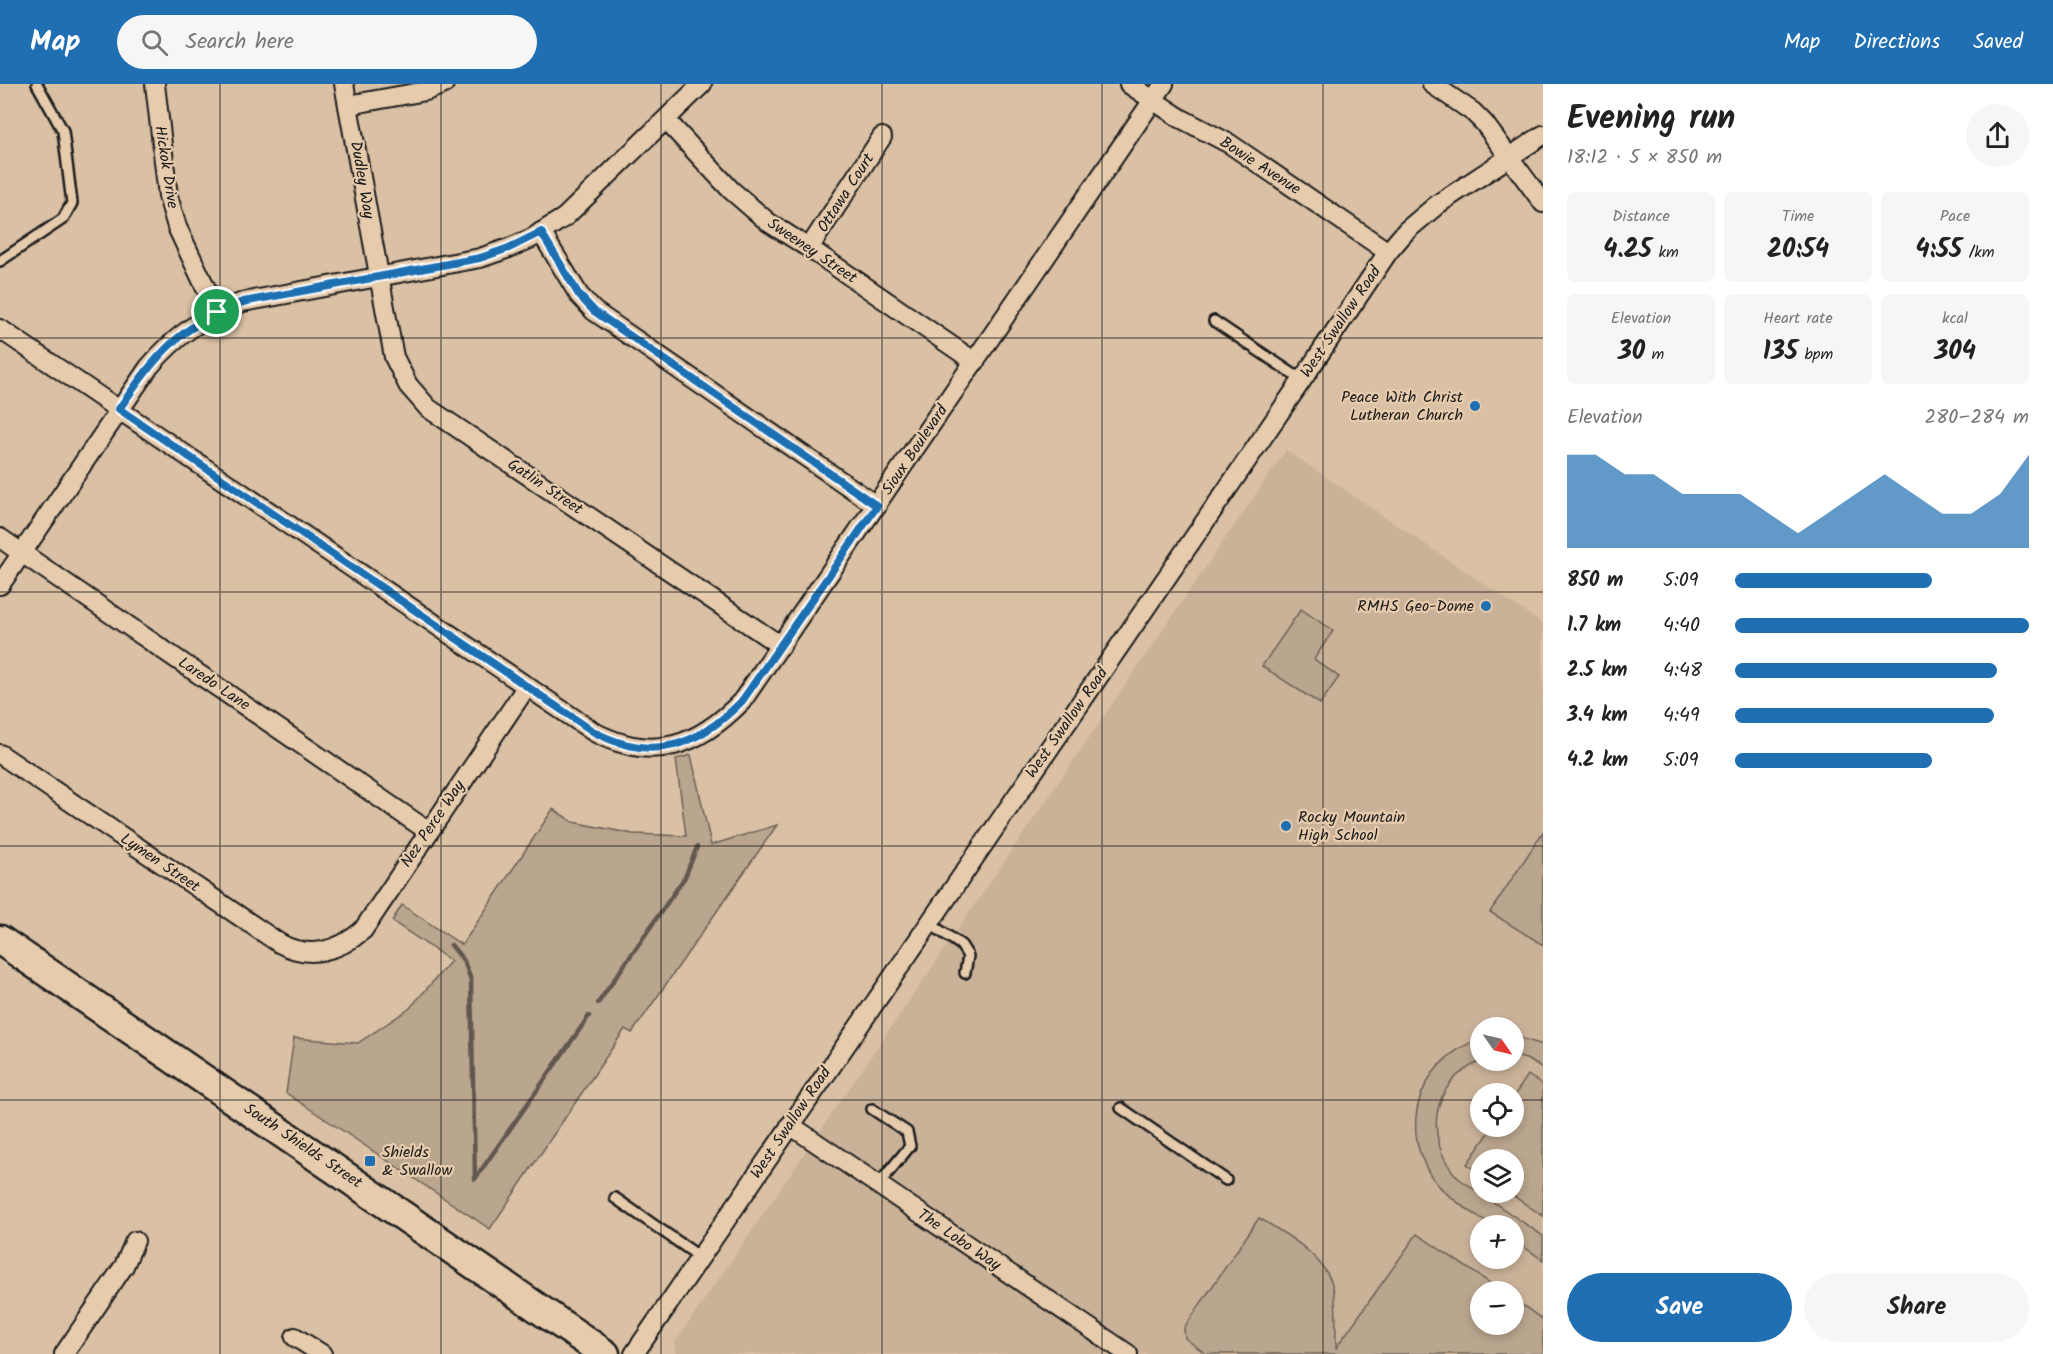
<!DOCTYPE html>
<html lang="en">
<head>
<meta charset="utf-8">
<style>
	:root { --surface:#fff; --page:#f6f6f6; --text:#222; --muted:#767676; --accent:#1f6fb2 }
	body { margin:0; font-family:Kalam,sans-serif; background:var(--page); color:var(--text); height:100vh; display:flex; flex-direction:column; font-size:22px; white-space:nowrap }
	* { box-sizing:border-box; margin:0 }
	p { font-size:20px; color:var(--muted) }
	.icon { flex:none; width:33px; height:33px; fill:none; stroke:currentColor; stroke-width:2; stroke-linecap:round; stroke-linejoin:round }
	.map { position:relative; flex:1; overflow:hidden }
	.details { display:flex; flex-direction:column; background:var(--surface); width:510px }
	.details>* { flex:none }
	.needle { width:39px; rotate:124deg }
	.tools { position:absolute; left:1470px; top:933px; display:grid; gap:12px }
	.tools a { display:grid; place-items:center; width:54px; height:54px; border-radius:50%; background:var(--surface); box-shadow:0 3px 9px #0003; font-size:30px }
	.pin { position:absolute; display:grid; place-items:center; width:51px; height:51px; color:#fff; margin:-26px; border:3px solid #fff; border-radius:50%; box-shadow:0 2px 6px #0007 }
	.round { display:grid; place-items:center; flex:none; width:63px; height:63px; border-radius:32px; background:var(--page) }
	.summary { display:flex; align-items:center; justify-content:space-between; height:102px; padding:0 24px }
	h1 { font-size:33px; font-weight:600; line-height:45px }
	.stats { display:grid; grid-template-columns:repeat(3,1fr); gap:9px; height:102px; padding:6px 24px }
	.stats div { display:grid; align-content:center; border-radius:9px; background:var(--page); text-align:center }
	.stats b { font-size:26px; font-weight:600 }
	.stats small { font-size:16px; font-weight:400 }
	.stats p { font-size:16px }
	.chart { height:168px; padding:12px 24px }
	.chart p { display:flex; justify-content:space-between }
	.chart svg { width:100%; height:108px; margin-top:6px; fill:var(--accent); opacity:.7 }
	.cta { display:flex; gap:12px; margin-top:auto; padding:12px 24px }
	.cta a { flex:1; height:69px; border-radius:36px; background:var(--accent); color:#fff; font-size:24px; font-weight:600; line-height:69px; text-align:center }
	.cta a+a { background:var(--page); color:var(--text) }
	ul { padding:0 24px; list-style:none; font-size:20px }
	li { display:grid; grid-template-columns:96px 72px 1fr; align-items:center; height:45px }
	li i { height:15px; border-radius:8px; background:var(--accent) }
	header { display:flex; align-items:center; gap:36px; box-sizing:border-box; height:84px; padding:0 30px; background:var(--accent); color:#fff }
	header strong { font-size:28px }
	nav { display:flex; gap:33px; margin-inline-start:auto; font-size:21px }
	.search { width:420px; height:54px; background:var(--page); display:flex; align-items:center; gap:15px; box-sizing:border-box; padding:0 21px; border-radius:33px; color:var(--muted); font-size:22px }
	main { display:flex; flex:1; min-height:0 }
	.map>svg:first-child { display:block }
	.built { fill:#cab299; fill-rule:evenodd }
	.green { fill:#baa58e; stroke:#6b6055; stroke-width:1.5 }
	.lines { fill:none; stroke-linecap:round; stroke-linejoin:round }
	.stream { stroke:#62594f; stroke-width:4.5 }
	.lane-casing { stroke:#1c1c1c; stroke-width:14 }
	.street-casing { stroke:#1c1c1c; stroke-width:22 }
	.primary-casing { stroke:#1c1c1c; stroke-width:33 }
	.lane { stroke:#e6cbad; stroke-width:9 }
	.street { stroke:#e6cbad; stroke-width:18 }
	.primary { stroke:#e6cbad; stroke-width:28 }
	.route-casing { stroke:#fff; stroke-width:12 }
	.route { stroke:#1f6fb2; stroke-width:8 }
	.grid { fill:none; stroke:#1c1c1c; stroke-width:1.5; stroke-opacity:0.55 }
	.poi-dot { fill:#1f6fb2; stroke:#e6cbad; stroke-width:2 }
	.labels { text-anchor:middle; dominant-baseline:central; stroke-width:4.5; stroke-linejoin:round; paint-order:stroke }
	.street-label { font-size:16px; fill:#1c1c1c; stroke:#e6cbad }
	.poi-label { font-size:16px; fill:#1c1c1c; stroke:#e6cbad; text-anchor:end }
</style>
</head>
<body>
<header>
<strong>Map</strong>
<div class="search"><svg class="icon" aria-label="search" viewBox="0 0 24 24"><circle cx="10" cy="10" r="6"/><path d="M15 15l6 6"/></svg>Search here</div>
<nav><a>Map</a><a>Directions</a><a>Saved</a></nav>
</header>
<main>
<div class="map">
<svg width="1543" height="1270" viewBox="0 0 1543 1270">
	<rect width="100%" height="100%" fill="#dac0a4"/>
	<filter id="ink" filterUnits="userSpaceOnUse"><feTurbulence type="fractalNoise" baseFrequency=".0167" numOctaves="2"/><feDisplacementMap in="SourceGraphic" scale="12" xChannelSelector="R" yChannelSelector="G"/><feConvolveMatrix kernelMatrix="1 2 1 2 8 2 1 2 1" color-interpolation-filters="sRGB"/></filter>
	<g filter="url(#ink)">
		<path class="built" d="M1286,366l257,174v730h-866l-3,-10zM1480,944h34v32h-34zM1480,1010h34v32h-34zM1480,1076h34v32h-34zM1480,1142h34v32h-34zM1480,1208h34v32h-34z"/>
		<g class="green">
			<path d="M1301,525l32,22 -19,28 25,18 -19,27 -58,-38z"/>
			<path d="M691,671l20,90 66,-20 -145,208 -7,-4 -135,200 -204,-136 8,-55 64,5 51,-34 42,-48 -59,-40 10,-16 60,40 91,-136 20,13 60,12 53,2 -10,-77z"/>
			<path d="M1543,748v113l-53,-33z"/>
			<path d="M1514,952l29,9v23l-17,-9 -12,-3z"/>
			<path d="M1480,955l2,22c-52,19 -59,79 -24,117l85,58v24l-29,-20v-14c-27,0 -28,-5 -50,-19 -12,-8 -25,-19 -33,-31 -34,-53 -9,-117 49,-137z"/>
			<path d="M1528,991l15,10v131l-34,-23 5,-1v-32h-34v13l-13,-9 26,-37 21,-1v-30z"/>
			<path d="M1259,1134c27,16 65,37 74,69 5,20 2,41 3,61l81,-114 85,57 -22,1v32h34v-25l29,21v34h-337l-21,-16 -1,-10z"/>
		</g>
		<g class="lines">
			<g class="stream">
				<path d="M451,861l13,16 7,19 4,199 114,-163"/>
				<path d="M598,919l87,-126 12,-30"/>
			</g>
			<defs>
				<g id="lane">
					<path d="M0,177l63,-42 9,-16 -9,-72 -26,-47"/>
					<path d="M1214,237l88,59"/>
					<path d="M929,839l32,22 7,11 -3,17"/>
					<path d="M1121,1024l105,72"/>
					<path d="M872,1025l35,23 3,14 -32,39"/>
					<path d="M615,1114l85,59"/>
				</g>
				<g id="street">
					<path d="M155,0l13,112 9,31 40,85"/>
					<path d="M344,0l50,273 14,28 20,23 353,238"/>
					<path d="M1129,0l51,34 50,26 158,108"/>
					<path d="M1432,0l41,28 11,11 59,80"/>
					<path d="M348,21l78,-14 18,-7"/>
					<path d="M666,36l65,70 37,32 41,26 166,114"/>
					<path d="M541,148l38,63 15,16 283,195"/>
					<path d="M809,164l73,-111"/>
					<path d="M0,245l594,403c60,31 104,14 148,-31l422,-617"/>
					<path d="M0,454l428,293"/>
					<path d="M0,501l149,-218c28,-33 54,-50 94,-65l237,-44 29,-10 23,-10 33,-21 137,-133"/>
					<path d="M0,670l279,189c30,17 60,8 84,-13l164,-244"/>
					<path d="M790,1041l338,229"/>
					<path d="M295,1253l27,17"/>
					<path d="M64,1270l60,-88 11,-25"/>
					<path d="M634,1270l668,-974 86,-128 18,-21 32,-27 105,-69"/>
				</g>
				<path id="primary" d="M0,856l605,414"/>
			</defs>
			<use href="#lane" class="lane-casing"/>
			<use href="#street" class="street-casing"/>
			<use href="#primary" class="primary-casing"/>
			<use href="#lane" class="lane"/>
			<use href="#street" class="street"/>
			<use href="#primary" class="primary"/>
		</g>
	</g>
	<g class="lines" filter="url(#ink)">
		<defs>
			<path id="route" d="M541,148l38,63 15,16 283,195 -135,195c-44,45 -88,62 -148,31l-475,-323c38,-55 60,-83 124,-107l237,-44 29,-10z"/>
		</defs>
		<use href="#route" class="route-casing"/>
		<use href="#route" class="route"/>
	</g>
	<path class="grid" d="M220,0v1270M441,0v1270M661,0v1270M882,0v1270M1102,0v1270M1323,0v1270M0,254h1543M0,508h1543M0,762h1543M0,1016h1480M1514,1016h29"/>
	<g class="poi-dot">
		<circle cx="1475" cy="322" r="6"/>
		<circle cx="1486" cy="522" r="6"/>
		<circle cx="1286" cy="742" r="6"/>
		<rect x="364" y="1071" width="12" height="12" rx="3"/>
	</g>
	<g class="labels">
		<g class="street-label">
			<text transform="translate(1260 82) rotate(33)">Bowie Avenue</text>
			<text transform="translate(166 83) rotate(81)">Hickok Drive</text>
			<text transform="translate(362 96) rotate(80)">Dudley Way</text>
			<text transform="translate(846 109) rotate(-57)">Ottawa Court</text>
			<text transform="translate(812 167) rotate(34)">Sweeney Street</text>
			<text transform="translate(1341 238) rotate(-56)">West Swallow Road</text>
			<text transform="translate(915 366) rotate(-56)">Sioux Boulevard</text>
			<text transform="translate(545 403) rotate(34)">Gatlin Street</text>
			<text transform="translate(214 600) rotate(34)">Laredo Lane</text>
			<text transform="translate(1067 639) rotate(-55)">West Swallow Road</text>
			<text transform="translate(433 740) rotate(-56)">Nez Perce Way</text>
			<text transform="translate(160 779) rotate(34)">Lymen Street</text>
			<text transform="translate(791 1039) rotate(-56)">West Swallow Road</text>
			<text transform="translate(303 1062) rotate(34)">South Shields Street</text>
			<text transform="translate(959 1156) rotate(34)">The Lobo Way</text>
		</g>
		<g class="poi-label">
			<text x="1463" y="313">Peace With Christ<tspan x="1463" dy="18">Lutheran Church</tspan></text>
			<text x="1474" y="522">RMHS Geo-Dome</text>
			<text x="1298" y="733" text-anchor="start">Rocky Mountain<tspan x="1298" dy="18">High School</tspan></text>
			<text x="382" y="1068" text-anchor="start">Shields<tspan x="382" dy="18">&amp; Swallow</tspan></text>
		</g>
	</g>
</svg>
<div class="tools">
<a><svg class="needle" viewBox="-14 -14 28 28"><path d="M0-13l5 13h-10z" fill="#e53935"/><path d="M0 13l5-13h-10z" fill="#767676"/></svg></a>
<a><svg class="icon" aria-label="locate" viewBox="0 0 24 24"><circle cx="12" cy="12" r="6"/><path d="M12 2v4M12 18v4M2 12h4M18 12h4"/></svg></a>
<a><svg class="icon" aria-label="layers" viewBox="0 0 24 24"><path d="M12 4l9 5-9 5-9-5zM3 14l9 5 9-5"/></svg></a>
<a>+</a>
<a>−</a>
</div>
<div class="pin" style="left:217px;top:228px;background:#1e9e55"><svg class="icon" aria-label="arrive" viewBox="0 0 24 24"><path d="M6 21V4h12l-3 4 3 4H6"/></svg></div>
</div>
<section class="details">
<div class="summary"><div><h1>Evening run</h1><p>18:12 · 5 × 850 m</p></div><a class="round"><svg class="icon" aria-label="share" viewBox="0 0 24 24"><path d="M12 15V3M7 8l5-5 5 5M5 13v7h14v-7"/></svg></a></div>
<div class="stats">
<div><p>Distance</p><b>4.25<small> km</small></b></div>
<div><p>Time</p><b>20:54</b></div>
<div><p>Pace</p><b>4:55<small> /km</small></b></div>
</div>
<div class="stats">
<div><p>Elevation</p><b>30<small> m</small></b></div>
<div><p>Heart rate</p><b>135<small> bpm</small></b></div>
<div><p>kcal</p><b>304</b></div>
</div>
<div class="chart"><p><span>Elevation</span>280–284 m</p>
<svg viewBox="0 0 160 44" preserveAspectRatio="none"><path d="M0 44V6L10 6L20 14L30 14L40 22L50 22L60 22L70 30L80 38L90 30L100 22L110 14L120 22L130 30L140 30L150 22L160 6V44z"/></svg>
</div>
<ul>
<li><b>850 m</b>5:09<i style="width:67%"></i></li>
<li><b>1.7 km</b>4:40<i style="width:100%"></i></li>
<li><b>2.5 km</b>4:48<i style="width:89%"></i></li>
<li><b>3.4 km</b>4:49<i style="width:88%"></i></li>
<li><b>4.2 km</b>5:09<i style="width:67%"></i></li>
</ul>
<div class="cta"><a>Save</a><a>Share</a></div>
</section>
</main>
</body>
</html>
